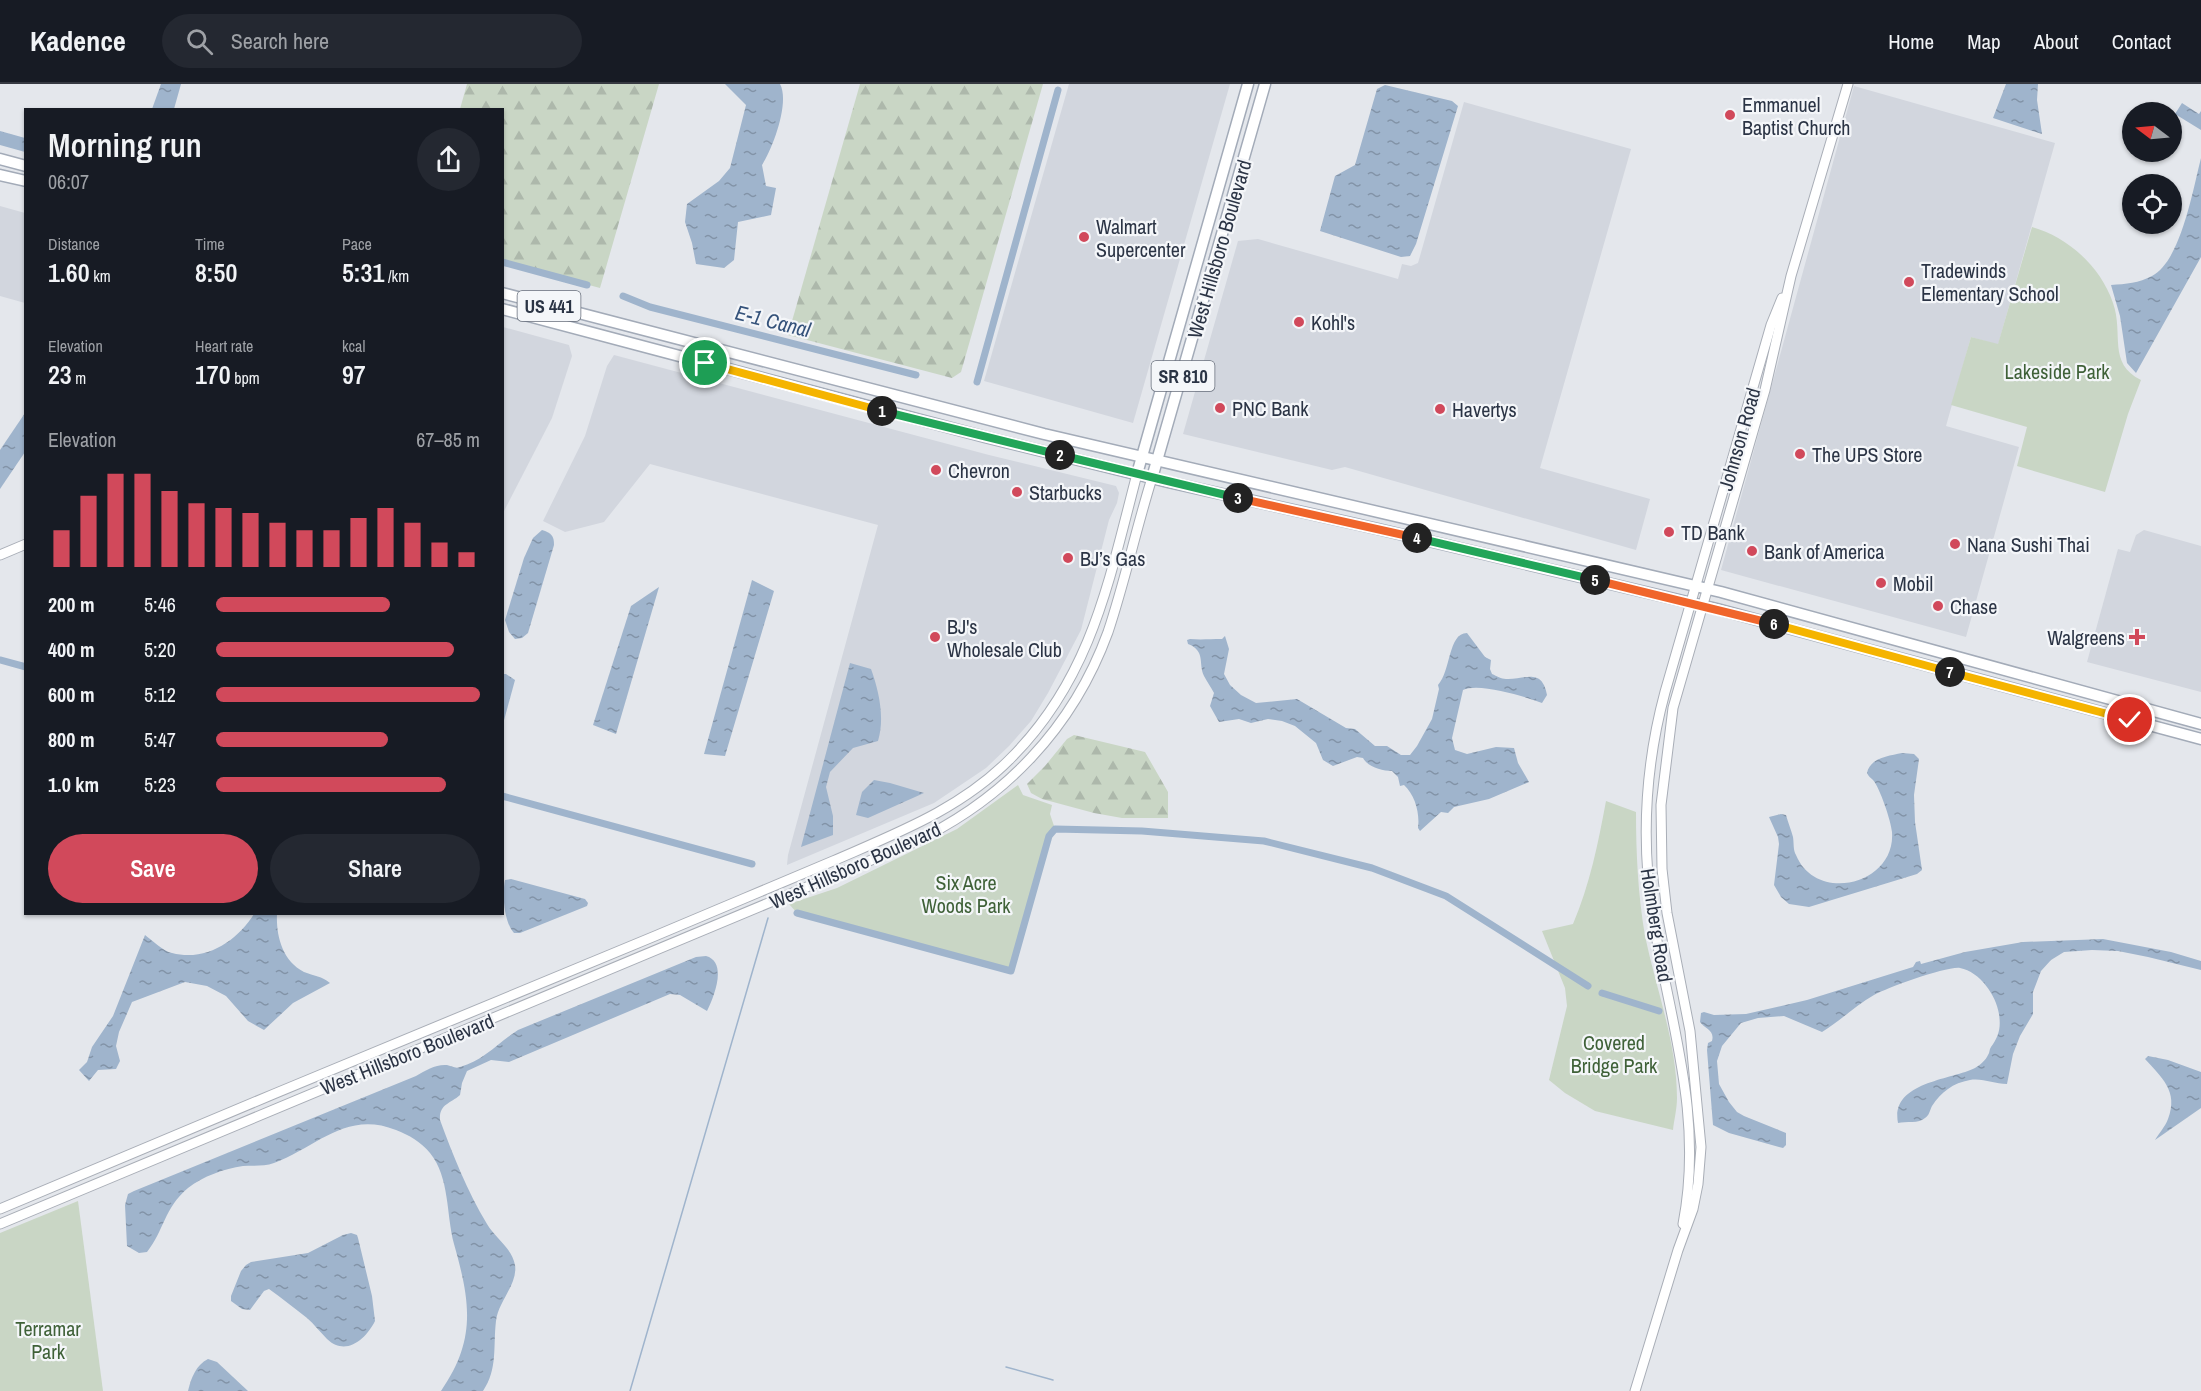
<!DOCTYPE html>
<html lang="en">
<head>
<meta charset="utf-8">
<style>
	:root { --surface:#171b24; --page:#242831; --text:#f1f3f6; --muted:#9ea1a6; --line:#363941; --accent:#d1495b }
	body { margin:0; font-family:"Archivo Narrow",sans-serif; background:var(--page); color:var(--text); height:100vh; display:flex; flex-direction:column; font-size:22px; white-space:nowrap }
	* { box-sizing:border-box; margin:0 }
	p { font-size:20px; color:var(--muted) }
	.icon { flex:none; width:33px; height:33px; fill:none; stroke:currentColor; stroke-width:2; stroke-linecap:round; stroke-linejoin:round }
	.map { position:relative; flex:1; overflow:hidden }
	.details { position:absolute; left:24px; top:24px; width:480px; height:807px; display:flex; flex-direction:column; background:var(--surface); border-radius:0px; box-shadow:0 2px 4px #0004 }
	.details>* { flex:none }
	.needle { width:39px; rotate:286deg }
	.buttons { position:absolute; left:2122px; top:18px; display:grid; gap:12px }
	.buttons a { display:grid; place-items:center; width:60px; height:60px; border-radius:50%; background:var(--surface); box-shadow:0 2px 4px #0004; font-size:30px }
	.pin { position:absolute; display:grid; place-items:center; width:51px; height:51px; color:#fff; margin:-26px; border:3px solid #fff; border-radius:50%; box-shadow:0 2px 6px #0007 }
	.km { position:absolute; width:30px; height:30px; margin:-15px; border-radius:50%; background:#222; color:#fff; font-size:16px; line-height:30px; text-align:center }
	.round { display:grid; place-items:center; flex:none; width:63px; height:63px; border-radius:32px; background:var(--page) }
	.headline { display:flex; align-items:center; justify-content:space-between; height:102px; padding:0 24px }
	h1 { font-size:33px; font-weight:600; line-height:45px }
	.stats { display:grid; grid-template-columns:repeat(3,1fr); gap:9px; height:102px; padding:6px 24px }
	.stats div { display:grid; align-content:center }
	.stats b { font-size:26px; font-weight:600 }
	.stats small { font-size:16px; font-weight:400 }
	.stats p { font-size:16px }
	.chart { height:168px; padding:12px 24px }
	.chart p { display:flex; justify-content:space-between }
	.chart svg { width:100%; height:108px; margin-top:6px; stroke:var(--accent); stroke-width:6 }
	.button { display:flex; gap:12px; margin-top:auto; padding:12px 24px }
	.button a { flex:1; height:69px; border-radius:36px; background:var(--accent); color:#fff; font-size:24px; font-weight:600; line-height:69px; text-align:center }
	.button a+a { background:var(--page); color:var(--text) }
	ul { padding:0 24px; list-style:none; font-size:20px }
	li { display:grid; grid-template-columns:96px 72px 1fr; align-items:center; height:45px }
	li i { height:15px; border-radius:8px; background:var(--accent) }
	header { display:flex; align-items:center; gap:36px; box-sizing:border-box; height:84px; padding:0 30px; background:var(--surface); border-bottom:2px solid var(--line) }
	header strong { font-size:28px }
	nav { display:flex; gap:33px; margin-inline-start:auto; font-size:21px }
	.search { width:420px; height:54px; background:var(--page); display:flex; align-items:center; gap:15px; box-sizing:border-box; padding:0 21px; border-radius:33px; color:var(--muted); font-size:22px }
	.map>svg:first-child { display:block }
	.built { fill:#d2d6de }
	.green { fill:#c9d6c5 }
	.forest { fill:url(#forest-firs) }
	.water { fill:url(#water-ripples) }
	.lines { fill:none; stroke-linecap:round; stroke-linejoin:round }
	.stream { stroke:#9fb4cc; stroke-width:1.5 }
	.canal { stroke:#9fb4cc; stroke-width:7 }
	.secondary-casing { stroke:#a9aeb7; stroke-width:11 }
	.primary-casing { stroke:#a3abb8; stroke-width:13 }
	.secondary { stroke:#fff; stroke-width:9 }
	.primary { stroke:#fff; stroke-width:10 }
	.split-1-casing { stroke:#fff; stroke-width:12 }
	.split-2-casing { stroke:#fff; stroke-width:12 }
	.split-3-casing { stroke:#fff; stroke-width:12 }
	.split-4-casing { stroke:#fff; stroke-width:12 }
	.split-5-casing { stroke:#fff; stroke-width:12 }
	.split-6-casing { stroke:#fff; stroke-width:12 }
	.split-7-casing { stroke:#fff; stroke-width:12 }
	.split-8-casing { stroke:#fff; stroke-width:12 }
	.split-1 { stroke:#f5b400; stroke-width:8 }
	.split-2 { stroke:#22a559; stroke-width:8 }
	.split-3 { stroke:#22a559; stroke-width:8 }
	.split-4 { stroke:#f0652b; stroke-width:8 }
	.split-5 { stroke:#22a559; stroke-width:8 }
	.split-6 { stroke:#f0652b; stroke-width:8 }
	.split-7 { stroke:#f5b400; stroke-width:8 }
	.split-8 { stroke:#f5b400; stroke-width:8 }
	.poi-dot { fill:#d1495b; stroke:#f4f6f9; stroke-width:2 }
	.labels { text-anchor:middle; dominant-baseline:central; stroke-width:4.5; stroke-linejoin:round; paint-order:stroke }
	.shield { fill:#f4f6f9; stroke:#676e7b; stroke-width:1.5 }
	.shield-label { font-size:18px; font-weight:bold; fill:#2b3445 }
	.poi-label { font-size:20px; fill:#2b3445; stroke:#f4f6f9; text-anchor:start }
	.street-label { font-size:20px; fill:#2b3445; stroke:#f4f6f9 }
	.park-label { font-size:20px; fill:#3f6138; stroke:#f4f6f9 }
	.water-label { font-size:21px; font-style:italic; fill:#34527a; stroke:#f4f6f9 }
</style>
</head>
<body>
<header>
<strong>Kadence</strong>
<div class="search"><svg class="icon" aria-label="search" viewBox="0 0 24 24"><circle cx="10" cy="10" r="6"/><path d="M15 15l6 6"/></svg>Search here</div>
<nav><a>Home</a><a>Map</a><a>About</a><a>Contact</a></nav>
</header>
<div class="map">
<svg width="2201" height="1307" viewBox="0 0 2201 1307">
	<defs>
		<pattern id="forest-firs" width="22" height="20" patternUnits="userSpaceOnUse" patternTransform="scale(1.5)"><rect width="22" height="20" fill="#c9d6c5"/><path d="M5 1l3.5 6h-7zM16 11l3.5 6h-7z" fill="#adb8ab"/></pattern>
		<pattern id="water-ripples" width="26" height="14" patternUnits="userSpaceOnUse" patternTransform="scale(1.5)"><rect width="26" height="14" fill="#9fb4cc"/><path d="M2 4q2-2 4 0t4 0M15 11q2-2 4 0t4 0" fill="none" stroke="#8293a7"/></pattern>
	</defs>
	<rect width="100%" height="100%" fill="#e4e7ec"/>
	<g class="built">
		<path d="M1069,0h161l-97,339 -149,-42z"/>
		<path d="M1854,2l201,57 -57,202 -27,-8 -25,89 73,21 -53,190 -245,-67z"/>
		<path d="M1464,18l167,47 -91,319 110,31 -14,51 -291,-83 -13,3 -149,-36 55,-193 20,-2 140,40 4,-15 9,2 7,-3z"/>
		<path d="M0,122l25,7v90l-25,-7z"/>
		<path d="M503,243l66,18 3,11 -20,62 -49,95z"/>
		<path d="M614,271l375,100 127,31 3,7 -2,10 -8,17 -28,110 -33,63 -17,28 -22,25 -23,22 -52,35 -147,62 1,-10 90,-330 -228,-61 -46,58 -39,10 -22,-11 42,-85 22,-70z"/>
		<path d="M2144,446l57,16v146l-114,-30 31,-113 12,3 6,-17z"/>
	</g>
	<g class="green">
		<path d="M2032,143c36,10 69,40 81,76 11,31 -6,60 28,77l-13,34 -23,78 -88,-26 10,-39 -76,-22 20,-68 27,7z"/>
		<path d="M1018,701l5,10 29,10 -2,9 5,15 -6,7 -38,135 -214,-58 -8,-9 48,-16 120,-59z"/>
		<path d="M1606,717l30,11c0,42 2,82 9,124 11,53 32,107 32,162 0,11 -3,22 -4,32l-78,-19 -30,-18 -16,-13 18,-74 -2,-18 -23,-57 31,-7c17,-40 25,-80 33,-123z"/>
		<path d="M78,1117l25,190h-103v-158z"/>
	</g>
	<g class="forest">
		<path d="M467,0h192l-59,204 -97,-26 -1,-152 -42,-1z"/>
		<path d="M860,0h183l-82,288 -9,6 -164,-43z"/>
		<path d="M1074,651l71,17 23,40v26h-46l-28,-5 -52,-14 -11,-6 -4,-9 18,-18 22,-27z"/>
	</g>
	<g class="water">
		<path d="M161,0h20l-7,25h-22z"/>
		<path d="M725,0h55c10,18 -7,64 -18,81l4,21 10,2 -5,27 -33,7 -4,38 -10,8 -28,-4 -4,-21 -7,-21 2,-18 32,-23 11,-13 16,-63z"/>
		<path d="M2006,0h32l-1,16 5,34 -49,-16z"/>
		<path d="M1385,1l67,16 6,5 -42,138 -6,12 -9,1 -81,-26 15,-55 20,-11 22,-76z"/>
		<path d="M2182,19l17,11 2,-3v19l-26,-16z"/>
		<path d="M0,47l25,7v14l-25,-7z"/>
		<path d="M2201,74v99l-65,116 -9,-10 -7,-47 -9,-31c15,-1 28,-2 41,-9 29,-15 41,-87 49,-118z"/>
		<path d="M25,329v39l-25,37v-39z"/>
		<path d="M542,446c9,3 12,5 12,15l-26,88 -6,5 -7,1 -6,-7 -4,-12 19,-62 9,-20z"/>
		<path d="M752,496l22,11 -49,165 -21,-2z"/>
		<path d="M659,503l-43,147 -23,-9 38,-119z"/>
		<path d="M1467,549l18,24 6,3 -1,9 2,5c5,2 9,5 14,5 18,1 36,-12 41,16l-5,8c-16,-6 -63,-21 -79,-13l-11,48 3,12 12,4 29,-7 18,1 4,15 11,19 -40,17 -35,8 -6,6 -7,-1 -21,19 -2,-3c2,-15 -3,-33 -14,-43l-4,1 -2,-9 -6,-6c-10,0 -24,-4 -29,-13l-6,-1 -24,9 -10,-6 -7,-17 -21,-17 -13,-5 -14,-2 -17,4 -12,-4 -20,3 -9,-16 4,-13c-3,-6 -7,-11 -10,-17 -6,-13 2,-25 -16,-32l-1,-4 3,-1c11,1 20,0 32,0l3,-3 4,13 -5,25 6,11 11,10 15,8 41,-4 49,29 9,1 20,17h12l14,9h9l7,-9 15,-27 7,-30 -1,-4c13,-14 10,-52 29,-52z"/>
		<path d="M850,579l21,6c8,22 14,49 7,72l-25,7 -23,24 -4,15 7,29v19l-32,12z"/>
		<path d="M503,590h3l9,6 -12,44z"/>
		<path d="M1902,669l12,1 5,5 -5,36 1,27 7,48 -5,4 -108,33 -20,-3 -8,-7 -7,-12 5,-41 -1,-7 -9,-20 12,-3 5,1c2,7 5,15 7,22 1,6 0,13 3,18 20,49 100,30 96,-23 -1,-11 -12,-44 -19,-52 -2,-2 -5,-4 -6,-7 3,-15 21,-17 35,-20z"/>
		<path d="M874,696l16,3 34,10 -56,25 -12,-3 6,-23z"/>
		<path d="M511,795l74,20 3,4 -1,3 -67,27h-6c-10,-11 -12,-38 -9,-53z"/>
		<path d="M254,830h23c-1,21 5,47 27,58 10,4 18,4 26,11l-37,20 -29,27 -16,-9 -22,-25 -19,-10 -22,-4 -53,20 -13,30 -3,14 4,15 -4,8 -18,1 -9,11 -10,-11 8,-8 5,-15 21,-31 32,-81c8,6 18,16 27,18 34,9 65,-12 82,-39z"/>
		<path d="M2103,855l68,13 30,9v9l-53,-13 -30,-6 -26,-1 -28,2 -13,8 -10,11 -8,21v22l-13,22 -7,18 -6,30c-13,0 -24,-6 -37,-4 -17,3 -29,12 -38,26 -2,4 -3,10 -7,12 -6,6 -19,3 -27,5 -8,-41 53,-43 77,-55 5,-3 11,-8 13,-13 2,-3 1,-5 3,-8 8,-11 10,-19 8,-33 -3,-19 -19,-42 -39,-46 -13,-2 -73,20 -86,27 -19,11 -34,26 -52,37l-38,-16 -26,2 -17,5 -19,23 -5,15 2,23 10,18 8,10 7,4 42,17v12l-3,3 -4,-1 -50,-14 -16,-8 -6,-75 1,-7 4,-2c3,-11 -7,-12 -12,-19l1,-9 3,-1 10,3 32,-1 61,-14 106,-33 3,-5 4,-1 1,3 44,-12 58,-10z"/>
		<path d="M706,872c22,6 8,41 1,55l-27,-16 -10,-1 -161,68 -18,-2 -24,11 -5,12 -2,12c-10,9 -21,9 -20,25 13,35 27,71 47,104 8,14 25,24 28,41 3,19 -17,37 -19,56 -3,25 2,48 -13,70h-42c36,-52 29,-90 13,-147 -8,-30 -4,-66 -24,-91 -9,-11 -21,-18 -34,-23 -50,-20 -79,17 -122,33 -10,4 -21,2 -31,3 -19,3 -40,10 -55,22 -24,20 -24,43 -41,64l-8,1 -12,-7 -2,-41 3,-11 6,-3 282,-115c10,-6 20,-12 31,-11 4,1 9,4 13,2 23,-6 38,-24 58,-37l178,-73z"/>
		<path d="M2148,972l20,4 33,12v36l-46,32c4,-7 10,-13 13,-21 11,-28 -7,-42 -23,-60z"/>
		<path d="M351,1149l6,2 1,3 14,58 3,25c-9,18 -29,36 -48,18 -7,-7 -13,-15 -20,-21 -13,-10 -25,-20 -38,-29l-5,2 -14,19 -8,-1 -11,-8v-5l10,-25 5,-6 5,-3 57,-9 35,-18z"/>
		<path d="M208,1275l9,3 31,29h-60c3,-13 8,-26 20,-32z"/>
	</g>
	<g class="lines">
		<g class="stream">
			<path d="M1006,1283l47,13"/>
			<path d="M630,1307l138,-473"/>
		</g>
		<g class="canal">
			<path d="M502,178l85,23"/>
			<path d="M623,212l27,11 266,68"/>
			<path d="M977,298l81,-292"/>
			<path d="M0,576l26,7"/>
			<path d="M502,712l250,68"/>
			<path d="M797,829l214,58 38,-135 6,-7 87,2 122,10 108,27 74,28 142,90"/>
			<path d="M1602,909l57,18"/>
		</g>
		<defs>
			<g id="secondary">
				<path d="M0,471l26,-11"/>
				<path d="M0,1125c218,-92 436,-183 655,-273 59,-25 119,-50 178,-75 64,-28 128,-52 178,-103 81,-81 98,-178 126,-284"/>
				<path d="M0,1140l912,-381c92,-43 161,-115 196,-211 17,-51 28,-103 44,-154"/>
				<path d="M1683,1140c21,-108 -13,-201 -30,-306 -12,-76 -8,-152 12,-226l106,-367 11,-27"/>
				<path d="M1635,1307l43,-141 15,-41 5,-25 3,-37 -11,-116 -23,-118 -5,-44 -1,-64 12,-97 92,-318 26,-114 57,-192"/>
			</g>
			<g id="primary">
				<path d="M0,75l26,7"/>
				<path d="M0,91l26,6"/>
				<path d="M502,209l542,141 677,158 480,132"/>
				<path d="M502,225l483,128 183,45 210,47 339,80 484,130"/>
				<path d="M1137,390l111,-390"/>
				<path d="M1152,394l113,-394"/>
			</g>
		</defs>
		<use href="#secondary" class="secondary-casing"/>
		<use href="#primary" class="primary-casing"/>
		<use href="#secondary" class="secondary"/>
		<use href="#primary" class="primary"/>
	</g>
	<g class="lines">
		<defs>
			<path id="split-1" d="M705,279l177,48"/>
			<path id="split-2" d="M882,327l178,44"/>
			<path id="split-3" d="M1060,371l178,43"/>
			<path id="split-4" d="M1238,414l179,40"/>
			<path id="split-5" d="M1417,454l178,42"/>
			<path id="split-6" d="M1595,496l179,44"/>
			<path id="split-7" d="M1774,540l176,48"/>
			<path id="split-8" d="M1950,588l180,48"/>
		</defs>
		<use href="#split-1" class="split-1-casing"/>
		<use href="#split-2" class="split-2-casing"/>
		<use href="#split-3" class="split-3-casing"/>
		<use href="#split-4" class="split-4-casing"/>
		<use href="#split-5" class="split-5-casing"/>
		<use href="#split-6" class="split-6-casing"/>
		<use href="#split-7" class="split-7-casing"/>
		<use href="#split-8" class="split-8-casing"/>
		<use href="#split-1" class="split-1"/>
		<use href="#split-2" class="split-2"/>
		<use href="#split-3" class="split-3"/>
		<use href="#split-4" class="split-4"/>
		<use href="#split-5" class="split-5"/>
		<use href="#split-6" class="split-6"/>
		<use href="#split-7" class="split-7"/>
		<use href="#split-8" class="split-8"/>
	</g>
	<g class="poi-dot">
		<circle cx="1730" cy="31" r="6"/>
		<circle cx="1084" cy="153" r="6"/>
		<circle cx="1909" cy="198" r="6"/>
		<circle cx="1299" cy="238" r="6"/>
		<circle cx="1220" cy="324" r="6"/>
		<circle cx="1440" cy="325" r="6"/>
		<circle cx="1800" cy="370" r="6"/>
		<circle cx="936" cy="386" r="6"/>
		<circle cx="1017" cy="408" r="6"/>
		<circle cx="1669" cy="448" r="6"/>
		<circle cx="1955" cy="460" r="6"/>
		<circle cx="1752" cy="467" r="6"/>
		<circle cx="1068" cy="474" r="6"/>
		<circle cx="1881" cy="499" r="6"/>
		<circle cx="1938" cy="522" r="6"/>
		<circle cx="935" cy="553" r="6"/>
		<path d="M2134 544h6v6h6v6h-6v6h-6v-6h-6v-6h6z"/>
	</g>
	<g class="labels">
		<g class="shield">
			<rect x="517.5" y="207" width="63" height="30" rx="4.5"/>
			<rect x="1151.5" y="277" width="63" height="30" rx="4.5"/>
		</g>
		<g class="shield-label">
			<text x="549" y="222">US 441</text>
			<text x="1183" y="292">SR 810</text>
		</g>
		<g class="poi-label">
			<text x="1742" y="20">Emmanuel<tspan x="1742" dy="23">Baptist Church</tspan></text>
			<text x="1096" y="142">Walmart<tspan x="1096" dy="23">Supercenter</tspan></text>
			<text x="1921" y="186">Tradewinds<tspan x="1921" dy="23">Elementary School</tspan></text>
			<text x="1311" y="238">Kohl's</text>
			<text x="1232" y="324">PNC Bank</text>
			<text x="1452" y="325">Havertys</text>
			<text x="1812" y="370">The UPS Store</text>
			<text x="948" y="386">Chevron</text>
			<text x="1029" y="408">Starbucks</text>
			<text x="1681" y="448">TD Bank</text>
			<text x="1967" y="460">Nana Sushi Thai</text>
			<text x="1764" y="467">Bank of America</text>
			<text x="1080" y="474">BJ’s Gas</text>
			<text x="1893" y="499">Mobil</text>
			<text x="1950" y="522">Chase</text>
			<text x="947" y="542">BJ's<tspan x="947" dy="23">Wholesale Club</tspan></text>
			<text x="2125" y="553" text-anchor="end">Walgreens</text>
		</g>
		<g class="street-label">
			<text transform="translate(1219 165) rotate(-74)">West Hillsboro Boulevard</text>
			<text transform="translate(1739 355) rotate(-74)">Johnson Road</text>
			<text transform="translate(855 781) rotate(-24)">West Hillsboro Boulevard</text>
			<text transform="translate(1657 841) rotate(81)">Holmberg Road</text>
			<text transform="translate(407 970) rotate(-22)">West Hillsboro Boulevard</text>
		</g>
		<g class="park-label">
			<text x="2057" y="287">Lakeside Park</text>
			<text x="966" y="798">Six Acre<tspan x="966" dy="23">Woods Park</tspan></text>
			<text x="1614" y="958">Covered<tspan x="1614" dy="23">Bridge Park</tspan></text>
			<text x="48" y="1244">Terramar<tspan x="48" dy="23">Park</tspan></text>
		</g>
		<g class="water-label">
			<text transform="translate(773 237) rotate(14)">E-1 Canal</text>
		</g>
	</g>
</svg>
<div class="buttons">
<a><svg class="needle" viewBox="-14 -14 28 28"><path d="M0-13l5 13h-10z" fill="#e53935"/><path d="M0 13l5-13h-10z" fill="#9ea1a6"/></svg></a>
<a><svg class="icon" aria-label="locate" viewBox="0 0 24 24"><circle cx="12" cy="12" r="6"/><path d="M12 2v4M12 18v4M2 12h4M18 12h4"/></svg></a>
</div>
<div class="pin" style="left:705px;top:279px;background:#1e9e55"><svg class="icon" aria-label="arrive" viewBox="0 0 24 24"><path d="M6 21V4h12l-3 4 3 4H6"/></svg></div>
<div class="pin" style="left:2130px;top:636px;background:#d93025"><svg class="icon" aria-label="check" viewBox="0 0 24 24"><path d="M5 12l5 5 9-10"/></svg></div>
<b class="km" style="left:882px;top:327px">1</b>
<b class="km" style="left:1060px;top:371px">2</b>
<b class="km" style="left:1238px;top:414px">3</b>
<b class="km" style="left:1417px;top:454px">4</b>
<b class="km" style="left:1595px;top:496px">5</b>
<b class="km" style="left:1774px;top:540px">6</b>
<b class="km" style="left:1950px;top:588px">7</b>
<section class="details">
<div class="headline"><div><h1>Morning run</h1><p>06:07</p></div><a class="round"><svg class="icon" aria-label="share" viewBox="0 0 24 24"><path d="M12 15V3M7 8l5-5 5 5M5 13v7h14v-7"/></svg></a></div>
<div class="stats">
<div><p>Distance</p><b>1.60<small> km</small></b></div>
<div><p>Time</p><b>8:50</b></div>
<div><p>Pace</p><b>5:31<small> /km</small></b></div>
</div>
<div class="stats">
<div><p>Elevation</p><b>23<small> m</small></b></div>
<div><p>Heart rate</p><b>170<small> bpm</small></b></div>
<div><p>kcal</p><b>97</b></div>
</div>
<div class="chart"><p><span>Elevation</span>67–85 m</p>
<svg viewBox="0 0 160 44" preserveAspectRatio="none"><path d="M5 44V29M15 44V15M25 44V6M35 44V6M45 44V13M55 44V18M65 44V20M75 44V22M85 44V26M95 44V29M105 44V29M115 44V24M125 44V20M135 44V26M145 44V34M155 44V38"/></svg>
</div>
<ul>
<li><b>200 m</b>5:46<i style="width:66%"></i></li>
<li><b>400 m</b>5:20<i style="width:90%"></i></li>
<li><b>600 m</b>5:12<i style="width:100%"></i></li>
<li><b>800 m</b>5:47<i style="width:65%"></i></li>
<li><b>1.0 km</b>5:23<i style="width:87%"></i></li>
</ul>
<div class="button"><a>Save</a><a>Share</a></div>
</section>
</div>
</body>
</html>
